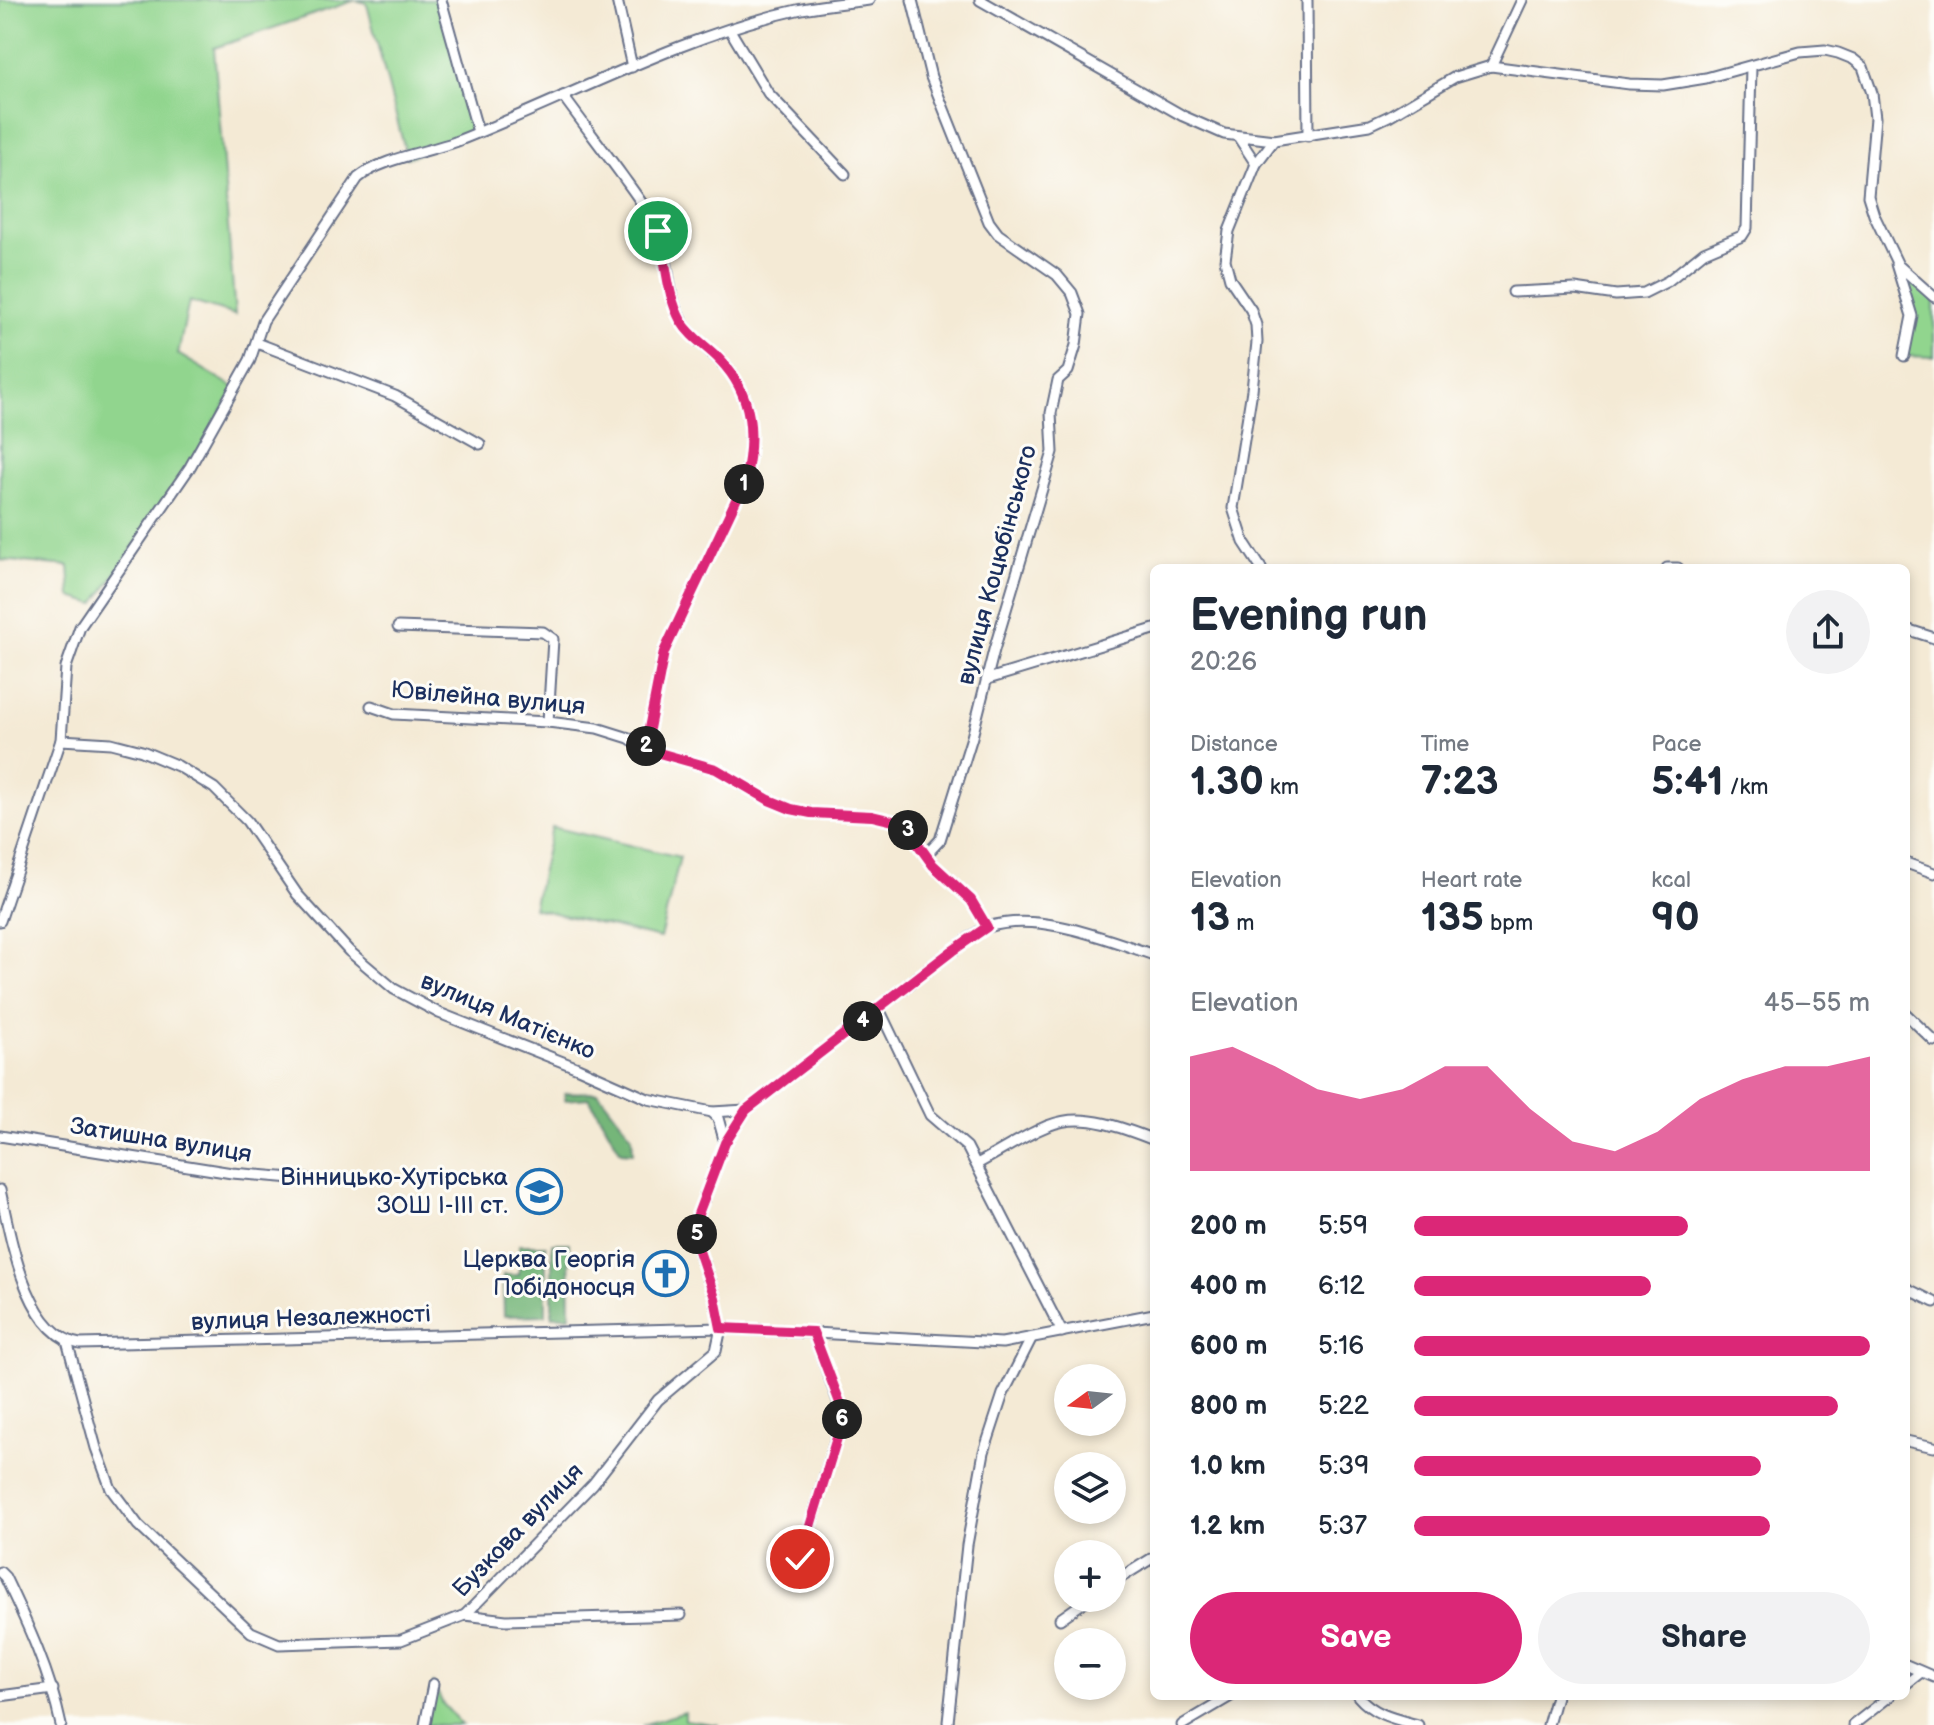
<!DOCTYPE html>
<html lang="en">
<head>
<meta charset="utf-8">
<style>
	:root { --surface:#fff; --page:#f2f2f3; --text:#1f2937; --muted:#747a83; --accent:#db2777 }
	body { margin:0; font-family:"Balsamiq Sans",sans-serif; background:var(--page); color:var(--text); height:100vh; display:flex; flex-direction:column; font-size:30px; white-space:nowrap }
	* { box-sizing:border-box; margin:0 }
	p { font-size:26px; color:var(--muted) }
	.icon { flex:none; width:44px; height:44px; fill:none; stroke:currentColor; stroke-width:2; stroke-linecap:round; stroke-linejoin:round }
	.map { position:relative; flex:1; overflow:hidden }
	.details { position:absolute; left:1150px; top:564px; width:760px; height:1136px; display:flex; flex-direction:column; background:var(--surface); border-radius:12px; box-shadow:0 4px 12px #0003 }
	.details>* { flex:none }
	.needle { width:52px; rotate:255deg }
	.fabs { position:absolute; left:1054px; top:1364px; display:grid; gap:16px }
	.fabs a { display:grid; place-items:center; width:72px; height:72px; border-radius:50%; background:var(--surface); box-shadow:0 4px 12px #0003; font-size:40px }
	.pin { position:absolute; display:grid; place-items:center; width:68px; height:68px; color:#fff; margin:-34px; border:4px solid #fff; border-radius:50%; box-shadow:0 2px 8px #0007 }
	.km { position:absolute; width:40px; height:40px; margin:-20px; border-radius:50%; background:#222; color:#fff; font-size:22px; line-height:40px; text-align:center }
	.round { display:grid; place-items:center; flex:none; width:84px; height:84px; border-radius:42px; background:var(--page) }
	.headline { display:flex; align-items:center; justify-content:space-between; height:136px; padding:0 40px }
	h1 { font-size:44px; font-weight:600; line-height:60px }
	.stats { display:grid; grid-template-columns:repeat(3,1fr); gap:12px; height:136px; padding:8px 40px }
	.stats div { display:grid; align-content:center }
	.stats b { font-size:40px; font-weight:600 }
	.stats small { font-size:22px; font-weight:400 }
	.stats p { font-size:22px }
	.chart { height:224px; padding:16px 40px }
	.chart p { display:flex; justify-content:space-between }
	.chart svg { width:100%; height:144px; margin-top:8px; fill:var(--accent); opacity:.7 }
	.action { display:flex; gap:16px; margin-top:auto; padding:16px 40px }
	.action a { flex:1; height:92px; border-radius:48px; background:var(--accent); color:#fff; font-size:32px; font-weight:600; line-height:92px; text-align:center }
	.action a+a { background:var(--page); color:var(--text) }
	ul { padding:0 40px; list-style:none; font-size:26px }
	li { display:grid; grid-template-columns:128px 96px 1fr; align-items:center; height:60px }
	li i { height:20px; border-radius:10px; background:var(--accent) }
	.map>svg:first-child { display:block }
	.green { fill:#91d58e; stroke:#568276; stroke-width:2 }
	.forest { fill:#74b679; stroke:#48726c; stroke-width:2 }
	.lines { fill:none; stroke-linecap:round; stroke-linejoin:round }
	.street-casing { stroke:#677088; stroke-width:13 }
	.street { stroke:#fff; stroke-width:9 }
	.route-casing { stroke:#fff; stroke-width:16 }
	.route { stroke:#db2777; stroke-width:10 }
	.labels { text-anchor:middle; dominant-baseline:central; stroke-width:6; stroke-linejoin:round; paint-order:stroke }
	.street-label { font-size:24px; fill:#1b2f5e; stroke:#fdfcf7 }
	.poi-label { font-size:24px; fill:#1b2f5e; stroke:#fdfcf7; text-anchor:end }
</style>
</head>
<body>
<div class="map">
<svg width="1934" height="1725" viewBox="0 0 1934 1725">
	<rect width="100%" height="100%" fill="#fdfcf7"/>
	<filter id="ink" filterUnits="userSpaceOnUse"><feTurbulence type="fractalNoise" baseFrequency=".0125" numOctaves="2"/><feDisplacementMap in="SourceGraphic" scale="16" xChannelSelector="R" yChannelSelector="G"/><feConvolveMatrix kernelMatrix="1 2 1 2 8 2 1 2 1" color-interpolation-filters="sRGB"/></filter>
	<filter id="wash" filterUnits="userSpaceOnUse"><feTurbulence type="fractalNoise" baseFrequency=".006" numOctaves="4" result="noise"/><feDisplacementMap in="SourceGraphic" scale="32" xChannelSelector="R" yChannelSelector="G"/><feGaussianBlur stdDeviation="1.8" result="paint"/><feColorMatrix in="noise" values="0 0 0 0 0 0 0 0 0 0 0 0 0 0 0 0 0 1.4 0 .05"/><feComposite in="paint" operator="in"/></filter>
	<g filter="url(#wash)">
		<rect width="100%" height="100%" fill="#f4ead5"/>
		<g class="green">
			<path d="M0,0h441l37,132 -71,26 -39,-150 -2,-5 -10,-3 -142,48 21,267 -46,-14 -11,53 57,34 -30,53 -110,163 -24,-7 -2,-31 -69,-6z"/>
			<path d="M1898,265l36,32v60l-30,-1 8,-36z"/>
			<path d="M552,827l128,30 -20,81 -127,-30z"/>
			<path d="M433,1684l10,20 19,21h-37z"/>
			<path d="M685,1712v8l34,5h-77z"/>
		</g>
		<g class="forest">
			<path d="M598,1092l34,44 1,17 -12,-1 -32,-54 -24,2v-7z"/>
			<path d="M552,1243h17l1,73h-18z"/>
			<path d="M519,1245h27v70l-42,1 -1,-41h16z"/>
		</g>
	</g>
	<g filter="url(#ink)">
		<g class="lines">
			<defs>
				<g id="street">
					<path d="M441,0l37,132"/>
					<path d="M617,0l15,67"/>
					<path d="M912,0l19,77 58,145 9,12 59,41 15,18 8,21 -4,31 -8,26 -10,9 -7,33 2,39 -59,198 -22,87 -32,103 -14,15"/>
					<path d="M980,0l203,116 41,18 50,6 96,-15 19,-9 66,-39 36,-11 138,18 34,1 43,-7 94,-26 25,-2 13,3 15,6 10,8 9,26 3,25 -7,78 6,19 24,50 36,32"/>
					<path d="M1307,0l1,136"/>
					<path d="M730,30l38,63 77,81"/>
					<path d="M1491,66l31,-66"/>
					<path d="M563,96c19,26 39,52 58,78 13,18 27,36 37,56 12,28 8,61 22,88 9,17 24,27 37,40 37,33 38,78 28,123l-81,171 -19,97"/>
					<path d="M1239,138l17,26"/>
					<path d="M1896,264l16,52 -8,40"/>
					<path d="M1513,292l62,-3 41,6 28,-2 24,-12 36,-29 38,-16 5,-8 4,-161"/>
					<path d="M257,343l138,53 85,48"/>
					<path d="M1261,568l-17,-26 -11,-34 19,-118 5,-48 -1,-17 -5,-15 -21,-31 -5,-19 4,-29 27,-67 18,-24"/>
					<path d="M1667,568h11"/>
					<path d="M398,627l145,5 10,7 -5,83"/>
					<path d="M1906,629l28,9"/>
					<path d="M988,679l166,-50"/>
					<path d="M371,706l23,8 154,8 49,6 32,10 16,11 71,20 53,31 22,9 20,4 61,3 21,5 14,8 26,36 38,35 16,27"/>
					<path d="M61,740l50,3 31,8 36,15 36,22 33,33 50,73 52,57 45,38 45,24 139,55 70,31 64,13 34,-2 206,-159c11,-7 24,-20 36,-24 51,-16 118,12 166,28"/>
					<path d="M1906,863l28,10"/>
					<path d="M0,921l61,-181 5,-73 14,-40 110,-160 60,-107 13,-39 95,-143c22,-19 69,-26 97,-36 111,-43 225,-106 342,-132 23,-5 48,-7 72,-10"/>
					<path d="M879,1009l51,106 37,32 95,185"/>
					<path d="M1906,1014l28,27"/>
					<path d="M712,1112l6,6 7,25"/>
					<path d="M0,1136l232,37 84,7"/>
					<path d="M977,1164c81,-45 86,-60 177,-24"/>
					<path d="M0,1190c10,43 25,145 80,154l641,-16 281,15 152,-29"/>
					<path d="M1906,1288l28,14"/>
					<path d="M67,1341l29,107 15,41 27,36 113,107 28,12 122,-4 64,-25 128,-131 65,-84 58,-49 5,-23 -6,-30 -18,-53 1,-31 27,-71 21,-33"/>
					<path d="M1906,1441l28,6"/>
					<path d="M800,1559l43,-144 -30,-83"/>
					<path d="M0,1572l5,5c23,48 45,96 56,148"/>
					<path d="M1112,1583l42,-26"/>
					<path d="M465,1615l41,5 175,-5"/>
					<path d="M1060,1619l30,-21"/>
					<path d="M1906,1665l28,12"/>
					<path d="M1906,1684l14,-11"/>
					<path d="M0,1696l53,-7"/>
					<path d="M1358,1696c16,19 37,23 60,29"/>
					<path d="M948,1722l19,-177 17,-93 19,-58 28,-55"/>
					<path d="M425,1725l8,-41"/>
					<path d="M1182,1725l49,-29"/>
					<path d="M1548,1725l8,-29"/>
					<path d="M1853,1725l37,-29"/>
				</g>
			</defs>
			<use href="#street" class="street-casing"/>
			<use href="#street" class="street"/>
		</g>
	</g>
	<g class="lines" filter="url(#ink)">
		<defs>
			<path id="route" d="M658,231c9,29 8,63 23,90 10,17 26,25 39,39 34,35 35,77 25,121l-81,171 -19,97 71,20 53,31 22,9 20,4 61,3 21,5 14,8 26,36 38,35 16,27 -35,24 -206,159 -21,33 -27,71 -1,31 18,53 6,30 92,4 29,76 -2,20 -40,131"/>
		</defs>
		<use href="#route" class="route-casing"/>
		<use href="#route" class="route"/>
	</g>
	<defs>
		<symbol id="school-ring" viewBox="-11 -11 22 22"><circle r="9.5" fill="#fdfcf7" stroke="#1f6fb2" stroke-width="1.5"/><path d="M0-5L7-2L0 1L-7-2ZM-4 1L0 2.5L4 1V4Q0 6-4 4Z" fill="#1f6fb2"/></symbol>
		<symbol id="church-ring" viewBox="-11 -11 22 22"><circle r="9.5" fill="#fdfcf7" stroke="#1f6fb2" stroke-width="1.5"/><path d="M-1.2-6h2.4v3.5h3.3v2.4h-3.3V6h-2.4V-.1h-3.3v-2.4h3.3Z" fill="#1f6fb2"/></symbol>
	</defs>
	<g fill-rule="evenodd">
		<use href="#school-ring" x="514" y="1166" width="51" height="51"/>
		<use href="#church-ring" x="640" y="1248" width="51" height="51"/>
	</g>
	<g class="labels">
		<g class="street-label">
			<text transform="translate(997 565) rotate(-75)">вулиця Коцюбінського</text>
			<text transform="translate(488 698) rotate(5)">Ювілейна вулиця</text>
			<text transform="translate(508 1016) rotate(23)">вулиця Матієнко</text>
			<text transform="translate(161 1140) rotate(9)">Затишна вулиця</text>
			<text transform="translate(311 1318) rotate(-2)">вулиця Незалежності</text>
			<text transform="translate(518 1530) rotate(-46)">Бузкова вулиця</text>
		</g>
		<g class="poi-label">
			<text x="508" y="1177">Вінницько-Хутірська<tspan x="508" dy="28">ЗОШ І-ІІІ ст.</tspan></text>
			<text x="635" y="1259">Церква Георгія<tspan x="635" dy="28">Побідоносця</tspan></text>
		</g>
	</g>
</svg>
<div class="fabs">
<a><svg class="needle" viewBox="-14 -14 28 28"><path d="M0-13l5 13h-10z" fill="#e53935"/><path d="M0 13l5-13h-10z" fill="#747a83"/></svg></a>
<a><svg class="icon" aria-label="layers" viewBox="0 0 24 24"><path d="M12 4l9 5-9 5-9-5zM3 14l9 5 9-5"/></svg></a>
<a>+</a>
<a>−</a>
</div>
<div class="pin" style="left:658px;top:231px;background:#1e9e55"><svg class="icon" aria-label="arrive" viewBox="0 0 24 24"><path d="M6 21V4h12l-3 4 3 4H6"/></svg></div>
<div class="pin" style="left:800px;top:1559px;background:#d93025"><svg class="icon" aria-label="check" viewBox="0 0 24 24"><path d="M5 12l5 5 9-10"/></svg></div>
<b class="km" style="left:744px;top:484px">1</b>
<b class="km" style="left:646px;top:746px">2</b>
<b class="km" style="left:908px;top:830px">3</b>
<b class="km" style="left:863px;top:1021px">4</b>
<b class="km" style="left:697px;top:1234px">5</b>
<b class="km" style="left:842px;top:1419px">6</b>
<section class="details">
<div class="headline"><div><h1>Evening run</h1><p>20:26</p></div><a class="round"><svg class="icon" aria-label="share" viewBox="0 0 24 24"><path d="M12 15V3M7 8l5-5 5 5M5 13v7h14v-7"/></svg></a></div>
<div class="stats">
<div><p>Distance</p><b>1.30<small> km</small></b></div>
<div><p>Time</p><b>7:23</b></div>
<div><p>Pace</p><b>5:41<small> /km</small></b></div>
</div>
<div class="stats">
<div><p>Elevation</p><b>13<small> m</small></b></div>
<div><p>Heart rate</p><b>135<small> bpm</small></b></div>
<div><p>kcal</p><b>90</b></div>
</div>
<div class="chart"><p><span>Elevation</span>45–55 m</p>
<svg viewBox="0 0 160 44" preserveAspectRatio="none"><path d="M0 44V9L10 6L20 12L30 19L40 22L50 19L60 12L70 12L80 25L90 35L100 38L110 32L120 22L130 16L140 12L150 12L160 9V44z"/></svg>
</div>
<ul>
<li><b>200 m</b>5:59<i style="width:60%"></i></li>
<li><b>400 m</b>6:12<i style="width:52%"></i></li>
<li><b>600 m</b>5:16<i style="width:100%"></i></li>
<li><b>800 m</b>5:22<i style="width:93%"></i></li>
<li><b>1.0 km</b>5:39<i style="width:76%"></i></li>
<li><b>1.2 km</b>5:37<i style="width:78%"></i></li>
</ul>
<div class="action"><a>Save</a><a>Share</a></div>
</section>
</div>
</body>
</html>
